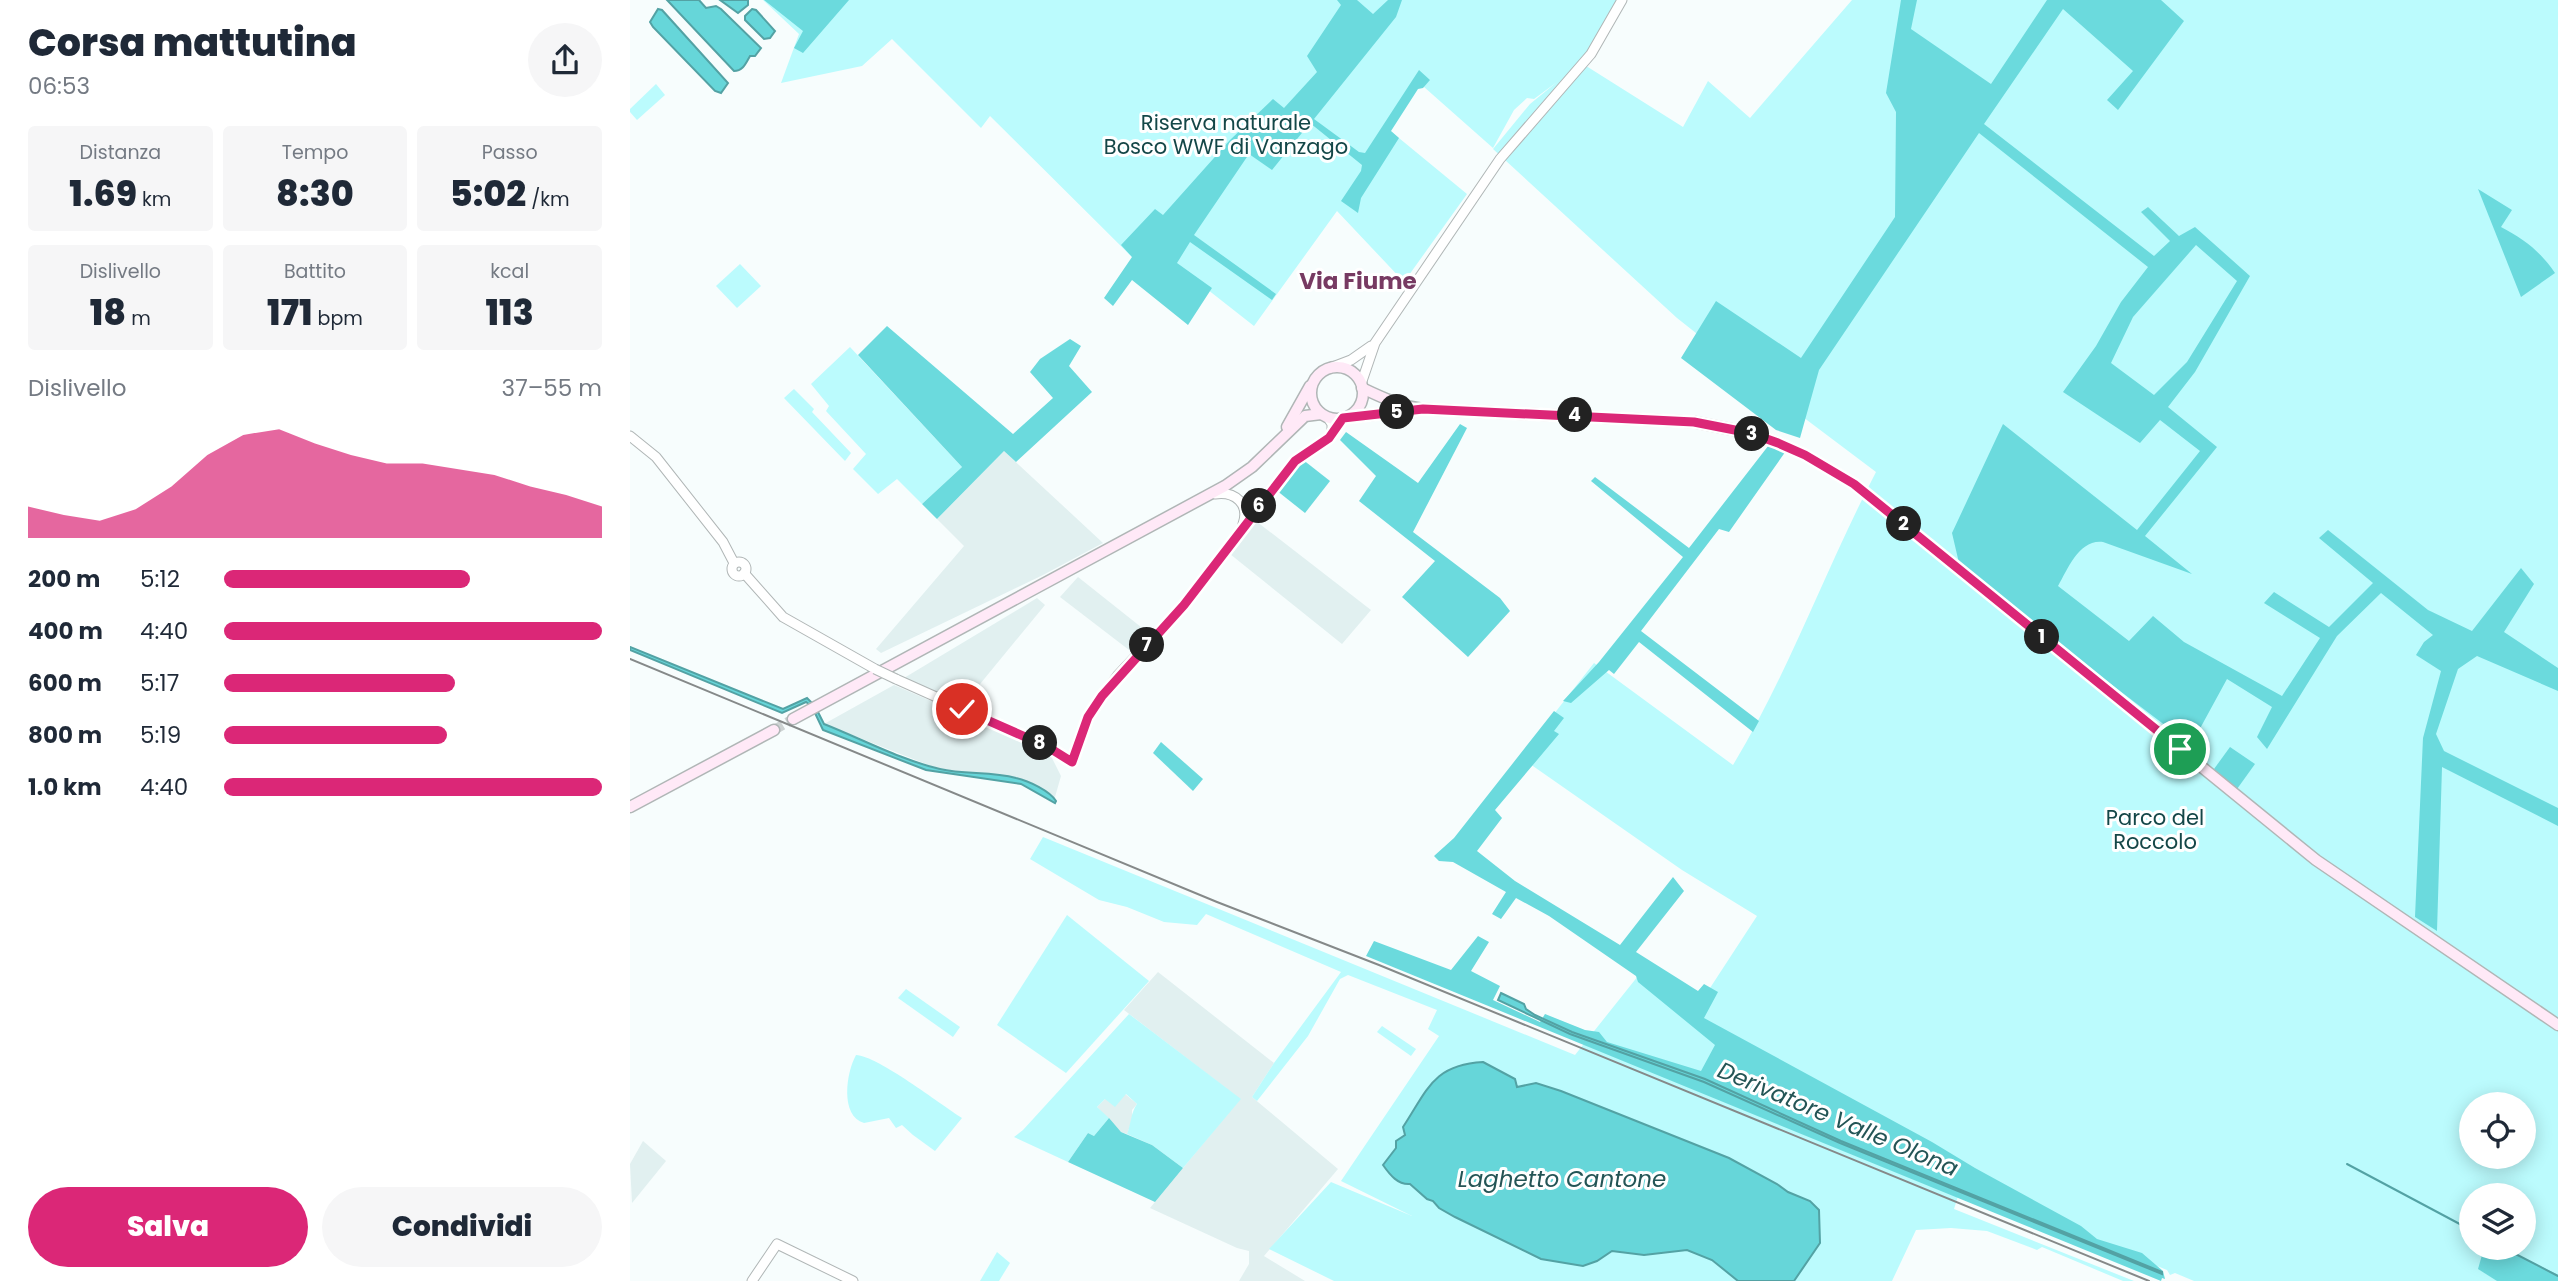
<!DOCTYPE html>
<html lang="it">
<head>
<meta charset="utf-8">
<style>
	:root { --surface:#fff; --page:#f6f6f7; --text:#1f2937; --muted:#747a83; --accent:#db2777 }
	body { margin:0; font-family:Poppins,sans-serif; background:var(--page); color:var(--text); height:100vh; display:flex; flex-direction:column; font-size:26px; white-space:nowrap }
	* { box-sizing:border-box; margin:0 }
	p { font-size:23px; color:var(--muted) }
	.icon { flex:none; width:38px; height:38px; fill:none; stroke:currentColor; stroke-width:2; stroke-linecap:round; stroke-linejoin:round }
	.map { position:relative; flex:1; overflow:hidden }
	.details { display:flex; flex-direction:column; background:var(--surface); width:630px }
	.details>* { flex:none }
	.tools { position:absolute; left:1829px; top:1092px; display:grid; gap:14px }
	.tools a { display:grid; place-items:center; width:77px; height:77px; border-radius:50%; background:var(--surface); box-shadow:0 4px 18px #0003; font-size:35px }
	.pin { position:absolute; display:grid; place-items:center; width:60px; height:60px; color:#fff; margin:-30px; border:4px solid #fff; border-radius:50%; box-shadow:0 2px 7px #0007 }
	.km { position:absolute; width:35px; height:35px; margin:-18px; border-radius:50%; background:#222; color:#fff; font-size:19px; line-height:35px; text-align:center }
	.round { display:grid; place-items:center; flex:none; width:74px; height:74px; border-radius:37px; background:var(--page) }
	.summary { display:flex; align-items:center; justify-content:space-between; height:119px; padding:0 28px }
	h1 { font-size:38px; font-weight:800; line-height:52px }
	.metrics { display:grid; grid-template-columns:repeat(3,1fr); gap:10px; height:119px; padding:7px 28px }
	.metrics div { display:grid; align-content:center; border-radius:7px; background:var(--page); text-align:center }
	.metrics b { font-size:35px; font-weight:800 }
	.metrics small { font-size:19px; font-weight:400 }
	.metrics p { font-size:19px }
	.chart { height:196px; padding:14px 28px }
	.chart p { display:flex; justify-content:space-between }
	.chart svg { width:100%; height:126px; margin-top:7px; fill:var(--accent); opacity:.7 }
	.action { display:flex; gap:14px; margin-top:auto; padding:14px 28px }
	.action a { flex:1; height:80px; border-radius:42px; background:var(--accent); color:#fff; font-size:28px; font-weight:800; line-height:80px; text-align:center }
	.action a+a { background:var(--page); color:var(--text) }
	ul { padding:0 28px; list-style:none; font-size:23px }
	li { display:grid; grid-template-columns:112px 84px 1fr; align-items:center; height:52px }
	li i { height:18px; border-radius:9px; background:var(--accent) }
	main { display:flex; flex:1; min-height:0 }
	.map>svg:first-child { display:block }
	.built { fill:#e1f0f0 }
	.green { fill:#bbfbfd; fill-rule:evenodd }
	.forest { fill:#6bdadd; fill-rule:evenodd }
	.water { fill:#66d6d9; stroke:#53a2a4; stroke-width:2 }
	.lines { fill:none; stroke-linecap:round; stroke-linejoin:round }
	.stream { stroke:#53a2a4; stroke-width:2 }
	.secondary-tunnel { stroke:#cdd3d3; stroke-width:10; stroke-dasharray:10 5; stroke-linecap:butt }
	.tertiary-casing { stroke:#b0b6b6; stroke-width:11 }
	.secondary-casing { stroke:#b0b6b6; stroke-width:13 }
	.tertiary { stroke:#fff; stroke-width:9 }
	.secondary { stroke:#ffe9f7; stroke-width:10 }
	.rail { stroke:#858989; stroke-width:2 }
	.tertiary-bridge-casing { stroke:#b0b6b6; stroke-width:11; stroke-linecap:butt }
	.tertiary-bridge { stroke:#fff; stroke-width:9 }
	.route-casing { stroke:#fff; stroke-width:14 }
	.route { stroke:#db2777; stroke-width:9 }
	.labels { text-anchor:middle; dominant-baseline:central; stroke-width:6; stroke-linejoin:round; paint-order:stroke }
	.park-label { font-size:21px; fill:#144748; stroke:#fff }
	.neighbourhood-label { font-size:23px; font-weight:bold; fill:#773a62; stroke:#fff }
	.water-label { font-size:23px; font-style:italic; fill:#245556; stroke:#fff }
</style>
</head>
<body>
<main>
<section class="details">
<div class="summary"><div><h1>Corsa mattutina</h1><p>06:53</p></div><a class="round"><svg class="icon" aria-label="share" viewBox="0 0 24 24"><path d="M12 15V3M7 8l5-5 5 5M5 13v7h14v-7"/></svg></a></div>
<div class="metrics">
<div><p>Distanza</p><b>1.69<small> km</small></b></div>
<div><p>Tempo</p><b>8:30</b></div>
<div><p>Passo</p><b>5:02<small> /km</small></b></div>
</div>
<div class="metrics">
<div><p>Dislivello</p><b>18<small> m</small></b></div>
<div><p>Battito</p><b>171<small> bpm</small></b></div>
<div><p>kcal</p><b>113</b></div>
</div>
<div class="chart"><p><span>Dislivello</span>37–55 m</p>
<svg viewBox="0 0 160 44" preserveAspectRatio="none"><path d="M0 44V33L10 36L20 38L30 34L40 26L50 15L60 8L70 6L80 11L90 15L100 18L110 18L120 20L130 22L140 26L150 29L160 33V44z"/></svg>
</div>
<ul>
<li><b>200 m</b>5:12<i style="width:65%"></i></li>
<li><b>400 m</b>4:40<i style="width:100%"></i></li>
<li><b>600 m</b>5:17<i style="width:61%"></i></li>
<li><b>800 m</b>5:19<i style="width:59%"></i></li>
<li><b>1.0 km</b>4:40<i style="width:100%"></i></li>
</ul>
<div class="action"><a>Salva</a><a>Condividi</a></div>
</section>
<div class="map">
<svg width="1928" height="1281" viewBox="0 0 1928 1281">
	<rect width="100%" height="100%" fill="#f7fdfd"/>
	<g class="built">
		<path d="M374,451l99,92 -60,32 -162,78 -5,-4 88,-103 -27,-27z"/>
		<path d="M626,521l115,89 -29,34 -112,-90z"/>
		<path d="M448,577l73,58 -18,18 -73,-56z"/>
		<path d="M407,598l8,7 -83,101 -58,-28z"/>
		<path d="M264,685l155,67 12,24 -6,21 -22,-13 -20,-7 -55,-5 -27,-6 -107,-42z"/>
		<path d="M528,972l116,91 -22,34 86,72 -74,87 41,25h-66l10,-17v-13l-12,-3 -87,-40 90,-109 -116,-89z"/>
		<path d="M495,1094l12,10 -5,6v10l-5,14 -6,-2 -24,-25 8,-8z"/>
		<path d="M13,1141l23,20 -34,42 -2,-39z"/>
	</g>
	<g class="green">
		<path d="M133,0h854l-34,64 100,63 25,-46 42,37 102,-118h706v1281h-364l-19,-8 -5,2 -3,-5 -202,-82 -6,5 -5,16 180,72h-11l-81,-34 -5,3 -50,-19 -36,-3 -35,2 -24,51h-558l-65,-32 62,-67 81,34 -71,-35 98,-145 -11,-7 9,-19 -89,-35 -8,4 -32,57 -51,65 -5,-4 22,-34 67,-91 -135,-58 -9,11 -33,-3 -37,-15 -28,-7 -69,-41 13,-22 532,218 67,-84 53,40 62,-95 -75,-46 -162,-113 74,-94 139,102c56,-93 93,-197 143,-293l-93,-70 -106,-84 -184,-169 37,-45 27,-22 -23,17 -7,-1 -13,12 -21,38 -78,-69 -27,50 79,65 -63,88 -67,-71 -83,115 -107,-84 -14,16 -143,-142 -9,12 -89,-89 -30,27 -81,17 18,-49zM1841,1104h53v53h-53zM1841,1195h53v53h-53z"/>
		<path d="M26,84l9,11 -28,25 -7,-8v-3z"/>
		<path d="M110,264l21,22 -24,22 -21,-22z"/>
		<path d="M220,347l112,120 -40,37 -25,-25 -19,15 -25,-25 13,-15 -40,-43 3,-5 -18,-22z"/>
		<path d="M164,389l20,20 -2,3 39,41 -6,8 -61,-63z"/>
		<path d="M437,915l82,66 -83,92 -69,-48z"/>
		<path d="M276,989l54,38 -7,10 -55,-39z"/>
		<path d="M499,1014l112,85 -58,69 -31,-23 -25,-11c4,-10 4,-22 10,-30l-11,-10 -11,13 -10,-8 -8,8 12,11 -15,18 -6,-3 -20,29 -54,-25 9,-7z"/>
		<path d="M752,1026l34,23 -5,7 -34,-24z"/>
		<path d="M226,1055c22,1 84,49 106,63l-27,33 -22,-16 -11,-10 -6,3 -7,-10 -25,5c-24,-7 -18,-50 -8,-68z"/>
		<path d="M367,1252l13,11 -11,18h-19z"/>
	</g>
	<g class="forest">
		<path d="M134,0h85l-46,53 -9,-5 9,-17z"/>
		<path d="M707,0h20l16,14 15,-14h14l-6,17 -82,102 45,33 6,1 54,-83 11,10 -7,8 -5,1 -27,42 8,7 -38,60 -3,15 -17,-12 20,-30 1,-6 -52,-42 -38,47 -23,-16 -55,81 82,59 -4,6 -82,-58 -13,21 35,25 -24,37 -56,-45 -19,26 -9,-8 28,-41 -11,-12 34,-36 8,6 67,-75 43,-41 11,9 33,-36 -10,-16 34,-51z"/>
		<path d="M1271,0h16l-6,29 80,55 56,-84h114l23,21 -66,89 -11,-10 26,-29 -70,-62 -79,115 170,132 16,-15 -29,-29 7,-5 31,29 16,-9 55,49 -55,96 -27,35 49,40 -72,89 47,38 -89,-32c-24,-3 -35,27 -45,44l71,55 24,-25 31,26 98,54 38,-58 -56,-35 10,-11 55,35 44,-44 -54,-45 9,-8 100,80 44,21 49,-63 13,16 -30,48 54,36v23l-81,-35 -19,13 -22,65 8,17 114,57v18l-116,-59 -5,164 -22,-14 8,-179 18,-67 -25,-16 8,-13 9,-7 -52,-42 -44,43 -70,113 -10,-12 15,-30 -45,-28 -36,66 -100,-76 -132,-106 -7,-30 51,-109 134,106 63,-79 -40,-31 -20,23 -77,-51 33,-46 25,-44 27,-35 -169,-134 -160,237 -19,68 -24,-8 -95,-72 35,-57 85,57 94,-141 1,-105 -10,-19zM1566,245l41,36 -50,81 -33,33 -43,-32 22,-46z"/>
		<path d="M1848,189l34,21 -11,17c23,12 39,24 54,46l-34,24z"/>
		<path d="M257,326l126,108 40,-36 -23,-26 10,-13 30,-20 11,7 -12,20 23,26 -76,70 -12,-11 -67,68 -15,-15 40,-37 -104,-112z"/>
		<path d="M830,424l7,4 -54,104 87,66 10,13 -42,46 -66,-60 33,-36 -76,-60 17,-25 -36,-36 6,-8 72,51z"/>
		<path d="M1142,441l16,7 -59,84 -10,-3 -78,102 118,90 -6,11 -114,-90 -25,32 -5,-4 -38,33 -8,-2 36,-39 84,-105 -92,-76 4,-4 94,71z"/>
		<path d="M672,459l28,22 -25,32 -29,-23z"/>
		<path d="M924,711l10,7 -10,13 5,3 -64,76 7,8 -25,33 38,30 105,64 53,-68 11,14 -48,61 62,39 6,-7 14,8 -14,26 228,124 43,26 106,58 16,13 45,14 21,18 2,8 -3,-1 -1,3 -795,-325 8,-15 77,29 27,-34 11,6 -18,29 29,15 -7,14 47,22 5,-8 40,16 14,2 8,10 94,29 14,-26 -77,-63 -2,-6 -87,-60 -33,-18 -15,21 -9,-5 14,-22 -53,-30 -14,-1 -5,-5 20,-18z"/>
		<path d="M531,742l42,37 -10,12 -40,-38z"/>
		<path d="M1600,747l25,17 -18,25 -23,-20z"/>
		<path d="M479,1118l12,14 31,13 31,23 -28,34 -87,-40 20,-29 6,3z"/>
		<path d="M1854,1248h20l54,27v6h-61l-19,-12z"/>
	</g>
	<g class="water">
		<path d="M37,0h32l7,8 10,-2 5,3 40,39 -6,8h-5c-4,7 -7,15 -16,15z"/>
		<path d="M90,0h28v5l-10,8z"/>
		<path d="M28,9l4,1 66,73 -7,10 -6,-2 -62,-64 -3,-5z"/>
		<path d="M122,9l4,1 19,21 -5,7 -6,1 -19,-19v-4z"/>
		<path d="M0,647l153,62 24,-11 6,6 -3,1 -4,-3 -24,11 -152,-63z"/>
		<path d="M188,712l6,12c38,15 77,36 116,45 25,6 51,2 76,9 13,3 34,13 40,23l-1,2 -34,-19 -95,-14 -103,-40 -8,-17z"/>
		<path d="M871,993l23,11 2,5 9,6 37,17 133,47 136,62 321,131v2l-322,-131 -136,-61 -134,-48 -72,-34z"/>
		<path d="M853,1062l32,17 2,8 19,-4 25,8 168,67 48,26 11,8 22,9 9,9 1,33 -26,38h-56l-26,-21 -25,-10 -43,5 -32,-4 -15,10 -14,5 -42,-7 -86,-42 -16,-9 -6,-7 -6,-2 -17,-15c-12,1 -20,-9 -27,-19l13,-17v-7l9,-6 -2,-8c25,-38 30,-62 80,-65z"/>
	</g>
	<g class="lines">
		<g class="stream">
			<path d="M1717,1164l124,66"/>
			<path d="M1874,1248l54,28"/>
		</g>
		<path class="secondary-tunnel" d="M144,730l19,-11"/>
		<defs>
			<g id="tertiary">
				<path d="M700,368l21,-8 20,-14"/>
				<path d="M731,384l14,-41 125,-184 91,-105 31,-54"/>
				<path d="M698,418l4,6v10"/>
				<path d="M0,436l26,21 67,85 11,21"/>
				<path d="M585,494c20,-3 35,10 28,30"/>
				<circle cx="109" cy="569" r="7"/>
				<path d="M114,573l39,44 92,52"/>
				<path d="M266,679l152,68 24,15 16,-45 30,-42 66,-70 111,-144 34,-23 14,-20"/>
				<path d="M122,1281l25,-37 76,37"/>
			</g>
			<g id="secondary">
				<circle cx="707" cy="393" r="26"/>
				<path d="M732,388c21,10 38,18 61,21l271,13 56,11 28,10 27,12 49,29 462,376 242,165"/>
				<path d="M719,417l61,-6"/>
				<path d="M657,427l23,-41"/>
				<path d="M163,719l432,-233 27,-19 53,-51 16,-2"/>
				<path d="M0,807l144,-77"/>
			</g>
		</defs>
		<use href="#tertiary" class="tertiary-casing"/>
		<use href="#secondary" class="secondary-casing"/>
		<use href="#tertiary" class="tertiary"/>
		<use href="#secondary" class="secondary"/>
		<path class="rail" d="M0,659l587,243 162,63 770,316"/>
		<defs>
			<path id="tertiary-bridge" d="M245,669l21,10"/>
		</defs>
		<use href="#tertiary-bridge" class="tertiary-bridge-casing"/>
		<use href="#tertiary-bridge" class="tertiary-bridge"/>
	</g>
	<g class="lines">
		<defs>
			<path id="route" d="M332,709l86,38 24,15 16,-45 14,-21 82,-91 111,-144 34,-23 14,-20 80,-9 271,13 56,11 28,10 27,12 49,29 326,265"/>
		</defs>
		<use href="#route" class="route-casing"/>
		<use href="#route" class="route"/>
	</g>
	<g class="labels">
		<g class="park-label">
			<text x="596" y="122">Riserva naturale<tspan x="596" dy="24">Bosco WWF di Vanzago</tspan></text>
			<text x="1525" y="817">Parco del<tspan x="1525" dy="24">Roccolo</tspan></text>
		</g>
		<g class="neighbourhood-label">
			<text x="728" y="281">Via Fiume</text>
		</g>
		<g class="water-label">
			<text transform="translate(1208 1119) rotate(23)">Derivatore Valle Olona</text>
			<text x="932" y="1179">Laghetto Cantone</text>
		</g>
	</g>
</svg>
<div class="tools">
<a><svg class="icon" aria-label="locate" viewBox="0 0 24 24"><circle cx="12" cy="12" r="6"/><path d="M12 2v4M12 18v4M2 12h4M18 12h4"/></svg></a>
<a><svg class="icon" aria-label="layers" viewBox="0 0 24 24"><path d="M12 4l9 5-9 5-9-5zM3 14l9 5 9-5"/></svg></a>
</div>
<div class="pin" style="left:1550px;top:749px;background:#1e9e55"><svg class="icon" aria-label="arrive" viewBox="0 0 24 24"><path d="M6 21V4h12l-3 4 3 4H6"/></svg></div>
<div class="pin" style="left:332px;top:709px;background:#d93025"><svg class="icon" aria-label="check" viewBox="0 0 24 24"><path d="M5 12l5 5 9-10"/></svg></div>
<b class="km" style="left:1412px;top:637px">1</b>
<b class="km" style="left:1274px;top:524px">2</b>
<b class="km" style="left:1122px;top:434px">3</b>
<b class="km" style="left:945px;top:415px">4</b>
<b class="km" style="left:767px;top:412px">5</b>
<b class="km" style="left:629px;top:506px">6</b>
<b class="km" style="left:517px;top:645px">7</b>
<b class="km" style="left:410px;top:743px">8</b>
</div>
</main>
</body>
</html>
